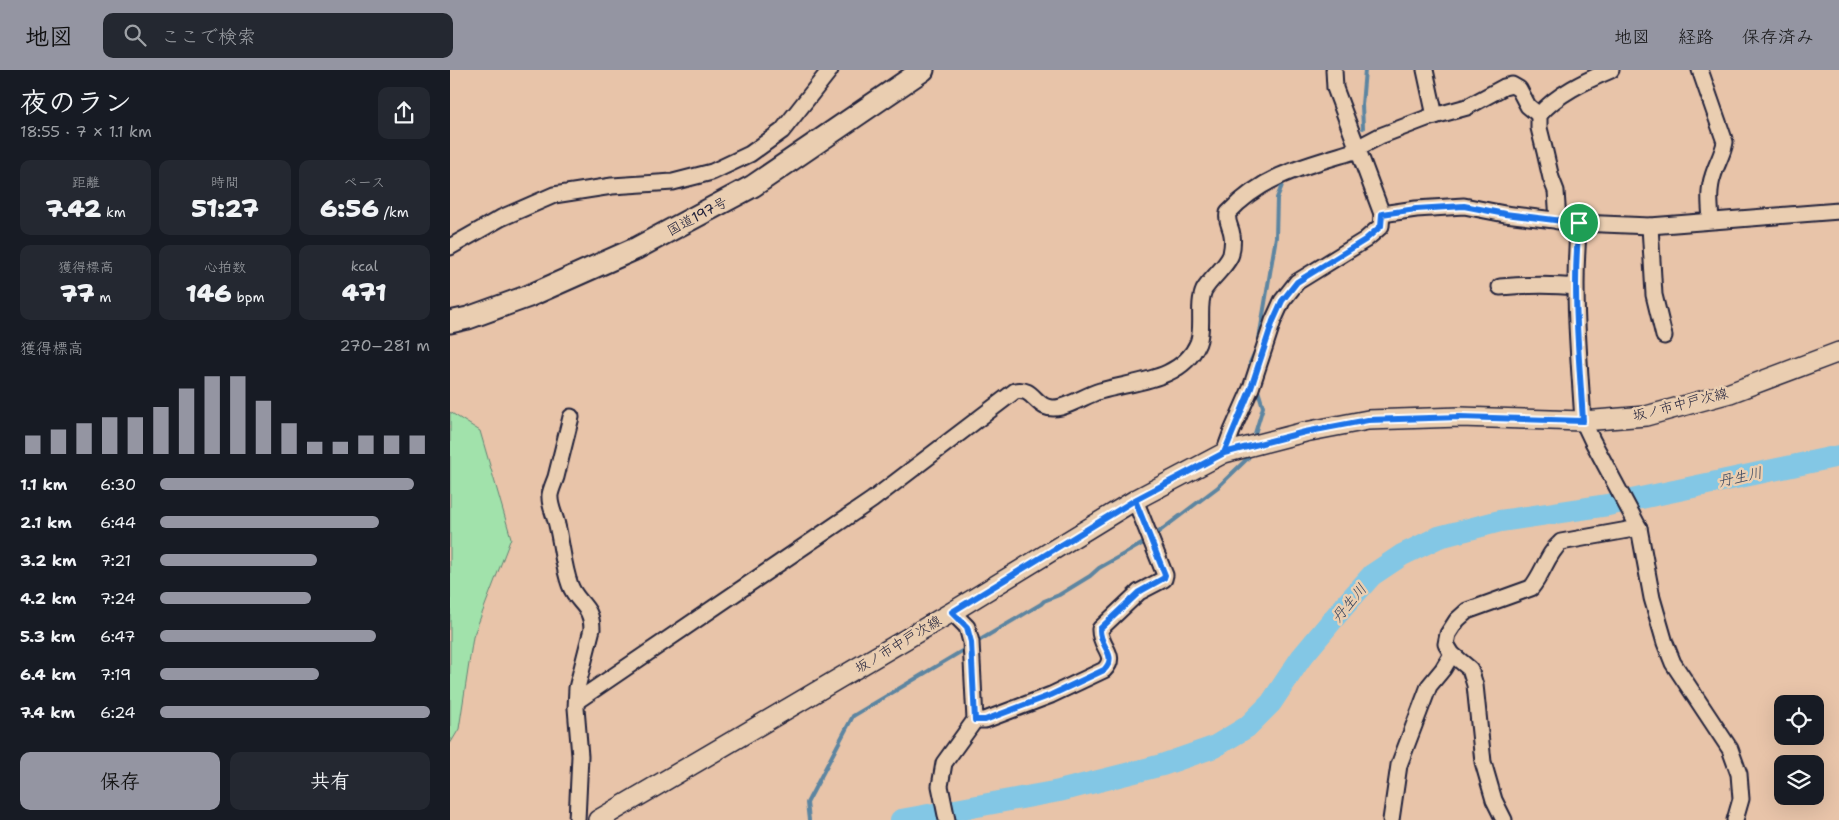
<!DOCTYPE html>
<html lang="ja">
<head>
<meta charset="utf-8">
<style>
	:root { --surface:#171b24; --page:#242831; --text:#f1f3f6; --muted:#9ea1a6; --accent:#9495a2 }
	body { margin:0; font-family:"Shantell Sans","Klee One",sans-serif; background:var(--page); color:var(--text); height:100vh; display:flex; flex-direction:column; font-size:19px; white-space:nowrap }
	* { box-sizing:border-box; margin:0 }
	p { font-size:16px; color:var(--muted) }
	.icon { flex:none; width:28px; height:28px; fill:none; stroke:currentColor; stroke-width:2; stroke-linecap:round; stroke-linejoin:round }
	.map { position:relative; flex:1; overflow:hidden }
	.drawer { display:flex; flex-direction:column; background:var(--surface); width:450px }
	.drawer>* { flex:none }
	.controls { position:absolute; left:1324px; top:625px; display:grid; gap:10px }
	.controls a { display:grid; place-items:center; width:50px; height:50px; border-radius:10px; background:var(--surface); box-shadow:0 5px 20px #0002; font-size:25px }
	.pin { position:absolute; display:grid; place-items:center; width:42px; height:42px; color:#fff; margin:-21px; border:2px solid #fff; border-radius:50%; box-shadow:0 1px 5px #0007 }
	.round { display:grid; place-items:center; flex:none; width:52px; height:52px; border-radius:10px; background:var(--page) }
	.headline { display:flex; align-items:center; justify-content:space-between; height:85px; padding:0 20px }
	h1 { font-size:28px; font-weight:800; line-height:38px }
	.figures { display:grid; grid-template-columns:repeat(3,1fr); gap:8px; height:85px; padding:5px 20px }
	.figures div { display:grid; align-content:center; border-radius:10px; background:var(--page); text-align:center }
	.figures b { font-size:25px; font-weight:800 }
	.figures small { font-size:14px; font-weight:400 }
	.figures p { font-size:14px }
	.chart { height:140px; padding:10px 20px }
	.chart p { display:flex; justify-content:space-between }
	.chart svg { width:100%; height:90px; margin-top:5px; stroke:var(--accent); stroke-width:6 }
	.primary-button { display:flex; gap:10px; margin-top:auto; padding:10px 20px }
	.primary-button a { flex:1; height:58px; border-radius:10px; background:var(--accent); color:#111; font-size:20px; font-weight:800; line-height:58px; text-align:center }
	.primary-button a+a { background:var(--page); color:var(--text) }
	ul { padding:0 20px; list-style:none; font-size:16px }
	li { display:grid; grid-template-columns:80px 60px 1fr; align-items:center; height:38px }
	li i { height:12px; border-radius:6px; background:var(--accent) }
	header { display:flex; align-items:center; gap:30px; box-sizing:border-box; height:70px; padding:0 25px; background:var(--accent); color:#111 }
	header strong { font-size:24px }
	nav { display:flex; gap:28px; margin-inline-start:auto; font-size:18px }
	.search { width:350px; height:45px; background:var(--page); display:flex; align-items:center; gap:12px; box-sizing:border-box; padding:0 18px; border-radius:10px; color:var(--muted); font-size:19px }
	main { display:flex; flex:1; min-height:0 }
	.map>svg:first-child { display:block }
	.green { fill:#a1e2ab; stroke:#628273 }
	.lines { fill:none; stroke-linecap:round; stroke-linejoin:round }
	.stream { stroke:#5c85a1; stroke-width:4 }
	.river { stroke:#83c7e5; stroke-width:22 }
	.minor-casing { stroke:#22223b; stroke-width:19 }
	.major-casing { stroke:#22223b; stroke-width:22 }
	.highway-casing { stroke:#22223b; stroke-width:25 }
	.minor { stroke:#eaceb1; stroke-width:15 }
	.major { stroke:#eaceb1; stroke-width:19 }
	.highway { stroke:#eaceb1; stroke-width:21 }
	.route-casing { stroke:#fff; stroke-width:10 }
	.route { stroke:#1a73e8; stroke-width:6 }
	.labels { text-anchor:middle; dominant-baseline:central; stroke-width:5; stroke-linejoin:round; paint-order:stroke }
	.street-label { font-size:14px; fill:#22223b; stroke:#eaceb1 }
	.water-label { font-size:15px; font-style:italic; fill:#35435d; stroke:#eaceb1 }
</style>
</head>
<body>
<header>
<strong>地図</strong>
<div class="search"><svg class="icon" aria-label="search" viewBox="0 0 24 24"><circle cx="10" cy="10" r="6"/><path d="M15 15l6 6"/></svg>ここで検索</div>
<nav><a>地図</a><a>経路</a><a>保存済み</a></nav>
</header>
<main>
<section class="drawer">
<div class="headline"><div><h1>夜のラン</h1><p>18:55 · 7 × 1.1 km</p></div><a class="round"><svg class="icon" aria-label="share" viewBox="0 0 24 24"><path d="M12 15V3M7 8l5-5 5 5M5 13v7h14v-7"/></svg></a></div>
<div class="figures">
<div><p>距離</p><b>7.42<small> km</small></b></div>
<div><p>時間</p><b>51:27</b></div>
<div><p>ペース</p><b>6:56<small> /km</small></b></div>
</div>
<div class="figures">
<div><p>獲得標高</p><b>77<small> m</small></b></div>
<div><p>心拍数</p><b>146<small> bpm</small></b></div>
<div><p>kcal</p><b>471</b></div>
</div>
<div class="chart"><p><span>獲得標高</span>270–281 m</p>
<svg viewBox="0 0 160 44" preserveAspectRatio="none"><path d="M5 44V35M15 44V32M25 44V29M35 44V26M45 44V26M55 44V21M65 44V12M75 44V6M85 44V6M95 44V18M105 44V29M115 44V38M125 44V38M135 44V35M145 44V35M155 44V35"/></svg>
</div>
<ul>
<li><b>1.1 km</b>6:30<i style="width:94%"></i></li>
<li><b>2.1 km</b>6:44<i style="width:81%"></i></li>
<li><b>3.2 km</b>7:21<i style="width:58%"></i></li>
<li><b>4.2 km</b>7:24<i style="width:56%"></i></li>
<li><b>5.3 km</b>6:47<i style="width:80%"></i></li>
<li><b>6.4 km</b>7:19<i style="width:59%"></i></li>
<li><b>7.4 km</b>6:24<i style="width:100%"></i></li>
</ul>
<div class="primary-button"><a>保存</a><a>共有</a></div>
</section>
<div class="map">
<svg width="1389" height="750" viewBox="0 0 1389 750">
	<rect width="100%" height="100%" fill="#e8c4a9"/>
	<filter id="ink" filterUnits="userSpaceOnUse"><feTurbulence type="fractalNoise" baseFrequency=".02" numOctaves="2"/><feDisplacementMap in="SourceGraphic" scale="10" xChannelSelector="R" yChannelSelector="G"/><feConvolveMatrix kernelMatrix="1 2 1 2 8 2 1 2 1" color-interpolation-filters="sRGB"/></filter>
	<g filter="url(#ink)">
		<path class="green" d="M0,342l30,19 31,107 -38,99 -14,92 -9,15z"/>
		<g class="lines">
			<g class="stream">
				<path d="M913,58l-1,-23 3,-35"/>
				<path d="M801,298l-1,-5 8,-18 18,-108 1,-39 7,-18"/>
				<path d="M803,370l10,-33 -6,-20"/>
				<path d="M702,467l66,-50 30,-29 2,-6"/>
				<path d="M525,573l66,-39 3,-3 15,-6 31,-19 9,-8 48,-27"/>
				<path d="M359,750l-2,-17 46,-87 114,-68"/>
			</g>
			<path class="river" d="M451,750l158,-29 103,-26 52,-18 33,-20 24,-24 30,-45 39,-47 32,-36 30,-20 37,-18 61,-16 108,-16 231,-49"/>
			<defs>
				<g id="minor">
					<path d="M975,0l10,46"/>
					<path d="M1250,0l25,72c-2,12 -9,23 -12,34 -5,14 -3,30 -2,44"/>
					<path d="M907,78l23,-12 47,-18 40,-11 37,-20 8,-2 7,4 9,17 11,9"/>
					<path d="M932,144l34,-5 48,-3 41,8 74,9 71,3 189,-15"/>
					<path d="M1108,151l-2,-30 -5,-13 -6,-26 -6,-24v-13c18,-21 46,-34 72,-45"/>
					<path d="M1129,153c-7,66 0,132 4,198l9,19 47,88 13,70 13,45 8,20 57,86 9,25 2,25 -6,21"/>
					<path d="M1200,156l4,69 10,41"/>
					<path d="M0,177l51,-29 53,-23 58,-9 61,-4 39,-10 38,-18 32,-23 48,-61"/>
					<path d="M1050,217c25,-2 50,-3 75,0"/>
					<path d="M121,347c-5,20 -10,40 -15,60 -2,6 -5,12 -6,18 -1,11 5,20 7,30 5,20 6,41 13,60 7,19 22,20 22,44l-15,59 -1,20 4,48 -3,64"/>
					<path d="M774,383l8,-22 19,-43 22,-67 9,-20 15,-19 68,-42 16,-14 1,-12 -47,-126 -1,-18"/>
					<path d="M127,631l295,-201 143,-109c21,-5 20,23 46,16 14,-4 26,-12 39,-16 34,-10 82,-10 98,-48 6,-15 -1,-38 6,-53 6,-11 24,-25 27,-36 1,-5 2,-14 1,-19 -1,-9 -6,-12 -4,-22 36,-39 81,-48 130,-63"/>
					<path d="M525,650h10l66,-25 53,-25c15,-15 -5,-23 -4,-41l39,-37 25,-13 1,-4 -30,-75"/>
					<path d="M497,750l-7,-34 4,-23 31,-43 -4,-78 -4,-15 -15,-15"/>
					<path d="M941,750l8,-55 30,-79 14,-17 9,-15"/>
					<path d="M1054,750l-10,-20 -11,-38 -8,-77 -5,-16 -18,-15 -6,-10 2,-10 9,-14 10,-9 64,-23c12,-14 16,-34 30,-46l78,-14"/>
				</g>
				<path id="major" d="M148,750l354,-208 183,-112 89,-47 81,-21 63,-12 92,-3 123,4 63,-5 84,-23 109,-41"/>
				<path id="highway" d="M0,252l18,-4 61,-22 108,-48 116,-62 170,-116"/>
			</defs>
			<use href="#minor" class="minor-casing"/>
			<use href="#major" class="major-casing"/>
			<use href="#highway" class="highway-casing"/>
			<use href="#minor" class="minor"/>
			<use href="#major" class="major"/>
			<use href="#highway" class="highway"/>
		</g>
	</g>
	<g class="lines" filter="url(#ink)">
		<defs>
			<path id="route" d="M1129,153l-74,-9 -41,-8 -48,3 -34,5 -1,12 -16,14 -68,42 -15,19 -9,20 -22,67 -27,65 -89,47 -183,112 15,15 4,15 4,78h10l66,-25 53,-25c15,-15 -5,-23 -4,-41l39,-37 25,-14 1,-3 -30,-75 89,-47 81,-21 63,-12 92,-3 123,4c-4,-66 -11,-132 -4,-198"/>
		</defs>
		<use href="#route" class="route-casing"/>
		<use href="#route" class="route"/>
	</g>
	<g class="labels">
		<g class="street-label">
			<text transform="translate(247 146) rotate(-28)">国道197号</text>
			<text transform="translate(1230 334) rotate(-14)">坂ノ市中戸次線</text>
			<text transform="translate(448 574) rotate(-31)">坂ノ市中戸次線</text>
		</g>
		<g class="water-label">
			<text transform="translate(1290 407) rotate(-12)">丹生川</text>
			<text transform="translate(899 533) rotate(-50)">丹生川</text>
		</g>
	</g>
</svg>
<div class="controls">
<a><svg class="icon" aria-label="locate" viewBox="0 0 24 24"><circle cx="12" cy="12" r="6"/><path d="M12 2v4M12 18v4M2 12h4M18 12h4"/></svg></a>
<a><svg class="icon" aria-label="layers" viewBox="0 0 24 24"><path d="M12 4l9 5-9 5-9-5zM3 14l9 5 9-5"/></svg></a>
</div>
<div class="pin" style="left:1129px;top:153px;background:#1e9e55"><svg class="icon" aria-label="arrive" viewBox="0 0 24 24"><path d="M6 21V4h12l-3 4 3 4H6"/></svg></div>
</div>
</main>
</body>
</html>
